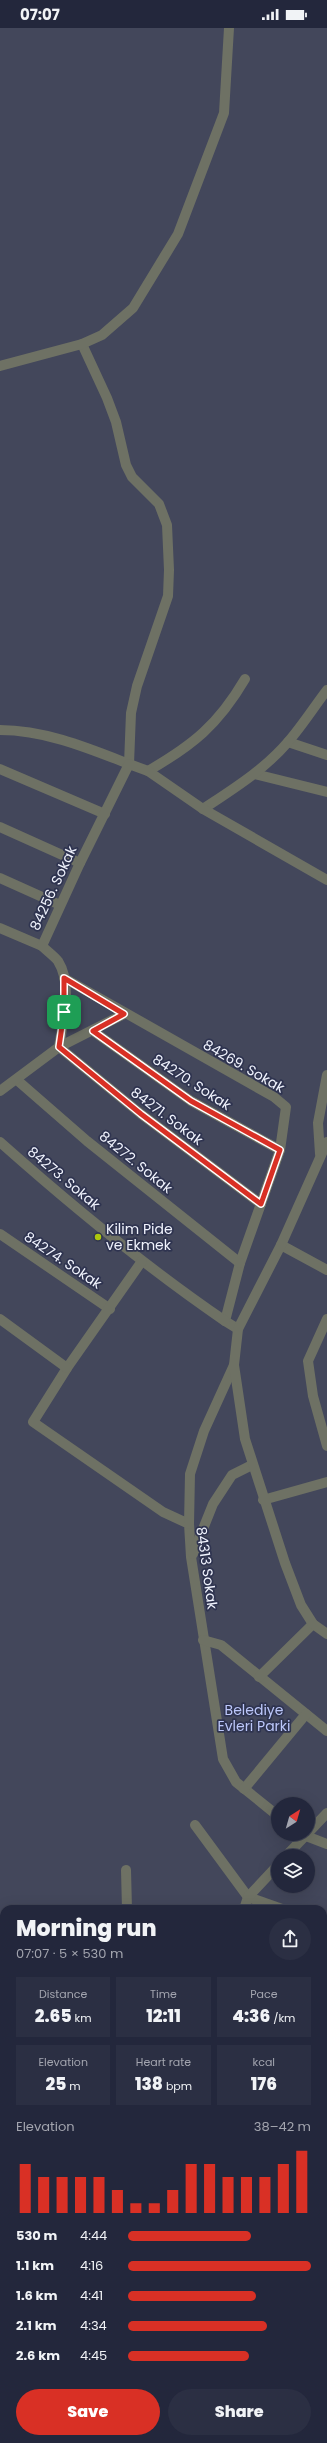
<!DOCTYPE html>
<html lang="en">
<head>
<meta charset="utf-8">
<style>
	:root { --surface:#23273c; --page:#2b2f43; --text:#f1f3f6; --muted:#a3a5af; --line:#404456; --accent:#d93025 }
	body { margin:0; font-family:Poppins,sans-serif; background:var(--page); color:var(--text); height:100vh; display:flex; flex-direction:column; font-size:15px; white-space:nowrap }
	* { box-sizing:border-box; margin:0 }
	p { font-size:13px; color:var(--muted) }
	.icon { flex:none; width:22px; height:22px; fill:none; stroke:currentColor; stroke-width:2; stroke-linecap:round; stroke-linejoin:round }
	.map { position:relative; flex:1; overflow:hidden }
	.sheet { position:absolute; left:0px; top:1877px; width:327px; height:538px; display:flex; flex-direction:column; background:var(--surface); border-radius:12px 12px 0 0; box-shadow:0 4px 16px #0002,0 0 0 1px var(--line) }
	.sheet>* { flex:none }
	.needle { width:26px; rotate:37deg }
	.controls { position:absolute; left:271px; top:1769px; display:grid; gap:8px }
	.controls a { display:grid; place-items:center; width:44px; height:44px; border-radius:50%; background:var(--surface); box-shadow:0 4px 16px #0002,0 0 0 1px var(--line); font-size:20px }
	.pin { position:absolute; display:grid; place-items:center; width:34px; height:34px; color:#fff; margin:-17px; border-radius:8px; box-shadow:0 2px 6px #0006 }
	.round { display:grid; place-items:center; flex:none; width:42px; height:42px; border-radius:21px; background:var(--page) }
	.summary { display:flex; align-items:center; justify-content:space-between; height:68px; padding:0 16px }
	h1 { font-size:22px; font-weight:800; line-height:30px }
	.metrics { display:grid; grid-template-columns:repeat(3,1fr); gap:6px; height:68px; padding:4px 16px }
	.metrics div { display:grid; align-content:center; border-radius:0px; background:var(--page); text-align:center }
	.metrics b { font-size:17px; font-weight:800 }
	.metrics small { font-size:11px; font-weight:400 }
	.metrics p { font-size:11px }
	.chart { height:112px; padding:8px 16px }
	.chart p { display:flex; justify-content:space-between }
	.chart svg { width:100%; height:72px; margin-top:4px; stroke:var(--accent); stroke-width:6 }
	.button { display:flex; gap:8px; margin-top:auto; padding:8px 16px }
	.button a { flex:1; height:46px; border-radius:24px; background:var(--accent); color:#fff; font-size:16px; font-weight:800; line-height:46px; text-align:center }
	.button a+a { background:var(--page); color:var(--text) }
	ul { padding:0 16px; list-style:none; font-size:13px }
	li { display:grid; grid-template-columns:64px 48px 1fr; align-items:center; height:30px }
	li i { height:10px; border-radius:5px; background:var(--accent) }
	.status { display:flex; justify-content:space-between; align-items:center; height:28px; padding:0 20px; background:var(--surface); direction:ltr }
	.status svg { height:11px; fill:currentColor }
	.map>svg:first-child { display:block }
	.green { fill:#43475b; fill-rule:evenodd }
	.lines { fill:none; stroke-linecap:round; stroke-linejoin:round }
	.minor { stroke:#6e7164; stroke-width:10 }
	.tertiary { stroke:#6e7164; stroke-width:10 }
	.primary { stroke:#a3aa90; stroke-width:10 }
	.rail-casing { stroke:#dcdfeb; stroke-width:4 }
	.rail { stroke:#2f3450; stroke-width:2.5; stroke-dasharray:8; stroke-linecap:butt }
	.route-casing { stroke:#fff; stroke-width:8 }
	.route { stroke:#d93025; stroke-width:5 }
	.poi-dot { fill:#adc60d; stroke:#2f3450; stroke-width:1.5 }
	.labels { text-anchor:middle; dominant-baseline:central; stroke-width:3.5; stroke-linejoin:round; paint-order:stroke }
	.street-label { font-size:14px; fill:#f0f3fd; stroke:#2f3450 }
	.poi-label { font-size:14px; fill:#f0f3fd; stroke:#2f3450; text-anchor:start }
	.park-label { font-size:14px; fill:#bcc7fa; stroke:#2f3450 }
</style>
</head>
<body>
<div class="status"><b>07:07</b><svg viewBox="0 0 49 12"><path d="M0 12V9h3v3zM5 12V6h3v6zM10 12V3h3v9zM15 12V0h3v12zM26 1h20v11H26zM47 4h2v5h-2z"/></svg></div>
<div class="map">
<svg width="327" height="2415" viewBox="0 0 327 2415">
	<rect width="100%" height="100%" fill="#2f3450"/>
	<g class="green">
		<path d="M0,0h327v2356l-4,-5v-470h-319v113l-4,-5zM278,1776h30v30h-30zM278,1828h30v30h-30z"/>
		<path d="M0,2010l4,5v30l-4,-5z"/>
	</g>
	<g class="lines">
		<g class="minor">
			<path d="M0,702c45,0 88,18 129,34l2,-51 6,-27 31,-90 1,-26 -2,-45 -8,-21 -27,-27 -6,-12 -10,-43 -9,-24 -25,-54"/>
			<path d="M288,714l39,13"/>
			<path d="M0,741l105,45"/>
			<path d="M148,743c45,-26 70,-46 97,-92"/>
			<path d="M255,746l72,18"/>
			<path d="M203,781c30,-20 61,-39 85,-67 14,-16 26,-35 39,-52"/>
			<path d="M0,799l80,36"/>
			<path d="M0,850l60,27"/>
			<path d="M0,900l42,18"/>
			<path d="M64,950l210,119 12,10 -6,43 -40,113 -15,58 13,8"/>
			<path d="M124,986l-65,33 82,67 120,90"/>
			<path d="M93,1003l98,70 89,49"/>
			<path d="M17,1052l70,61 153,122"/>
			<path d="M0,1114c72,64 146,125 225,179"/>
			<path d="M0,1206l110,75"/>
			<path d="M281,1217l46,25"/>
			<path d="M142,1233l-75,107 -34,54 130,90 26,12 2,33 32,202 13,23 42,34"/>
			<path d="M0,1291l67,49"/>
			<path d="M327,1291l-19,42 5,35 14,50"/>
			<path d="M263,1472l64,-18"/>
			<path d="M189,1496l1,-50 14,-43 30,-66"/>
			<path d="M193,1526l20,-50 19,-29 20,-10"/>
			<path d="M203,1612l18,5 106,86"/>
			<path d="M259,1649l54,-53"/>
			<path d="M244,1761l62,-75"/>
			<path d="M195,1797l53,72 34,12"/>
			<path d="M308,1805l19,-20"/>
			<path d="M301,1806l26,10"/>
			<path d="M286,1828l21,-22"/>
			<path d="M126,1842l1,39"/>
			<path d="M244,1881l4,-12 30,-32"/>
			<path d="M323,1895l4,2"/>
			<path d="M0,2148l4,4"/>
			<path d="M323,2215l4,4"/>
			<path d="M0,2236l4,-5"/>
			<path d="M0,2322l4,-4"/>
			<path d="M0,2354l4,4"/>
			<path d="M0,2407l4,-3"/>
			<path d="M67,2411l4,4"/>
			<path d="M225,2411l3,4"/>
			<path d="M83,2415l5,-4"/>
			<path d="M166,2415l4,-4"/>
			<path d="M326,2415l1,-1"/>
		</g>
		<g class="tertiary">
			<path d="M0,338l82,-22 20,-9 31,-27 45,-74 46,-121 5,-85"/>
			<path d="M0,1063l59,-44c4,-26 14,-62 -1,-86 -4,-5 -11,-10 -16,-15l38,-83 49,-99 19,7 55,38 124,71"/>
			<path d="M327,1114l-46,103 -43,84 -4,36 11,74 40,124 16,42 12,19 14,10"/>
			<path d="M320,1126l-2,-31 9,-48"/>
		</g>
		<g class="primary">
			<path d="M0,2001l4,4"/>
			<path d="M0,2051l4,4"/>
			<path d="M323,2360l4,5"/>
			<path d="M323,2404l4,4"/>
		</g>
		<defs>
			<g id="rail">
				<path d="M323,2377l4,5"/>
				<path d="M323,2386l4,4"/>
			</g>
		</defs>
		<use href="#rail" class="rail-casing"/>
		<use href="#rail" class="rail"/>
	</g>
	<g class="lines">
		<defs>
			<path id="route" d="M64,950l60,36 -31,17 98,70 89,49 -19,54 -120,-90 -82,-67 5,-35z"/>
		</defs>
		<use href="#route" class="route-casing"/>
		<use href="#route" class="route"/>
	</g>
	<circle class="poi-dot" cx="98" cy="1209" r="4"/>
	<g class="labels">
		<g class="street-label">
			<text transform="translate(53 860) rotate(-65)">84256. Sokak</text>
			<text transform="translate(244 1038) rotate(30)">84269. Sokak</text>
			<text transform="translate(192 1054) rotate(33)">84270. Sokak</text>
			<text transform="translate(167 1088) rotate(37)">84271. Sokak</text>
			<text transform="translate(136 1134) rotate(39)">84272. Sokak</text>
			<text transform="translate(64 1150) rotate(40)">84273. Sokak</text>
			<text transform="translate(63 1232) rotate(34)">84274. Sokak</text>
			<text transform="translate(207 1540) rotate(82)">84313 Sokak</text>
		</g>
		<g class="poi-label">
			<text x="106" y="1201">Kilim Pide<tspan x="106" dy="16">ve Ekmek</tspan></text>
		</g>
		<g class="park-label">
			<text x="254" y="1682">Belediye<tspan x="254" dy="16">Evleri Parki</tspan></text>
		</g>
	</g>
</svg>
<div class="controls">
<a><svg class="needle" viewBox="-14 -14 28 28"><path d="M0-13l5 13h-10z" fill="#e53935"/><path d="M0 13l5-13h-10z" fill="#a3a5af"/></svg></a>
<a><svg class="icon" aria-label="layers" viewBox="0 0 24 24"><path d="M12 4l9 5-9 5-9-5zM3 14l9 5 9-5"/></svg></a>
</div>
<div class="pin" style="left:64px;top:984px;background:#1e9e55"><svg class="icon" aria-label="arrive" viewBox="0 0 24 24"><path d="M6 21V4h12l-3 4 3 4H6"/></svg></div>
<section class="sheet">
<div class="summary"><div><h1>Morning run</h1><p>07:07 · 5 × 530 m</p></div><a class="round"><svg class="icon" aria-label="share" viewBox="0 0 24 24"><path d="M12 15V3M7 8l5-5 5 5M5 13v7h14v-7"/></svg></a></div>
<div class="metrics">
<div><p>Distance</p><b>2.65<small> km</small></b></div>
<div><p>Time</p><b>12:11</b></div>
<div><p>Pace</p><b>4:36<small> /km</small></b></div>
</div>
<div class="metrics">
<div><p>Elevation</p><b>25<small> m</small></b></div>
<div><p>Heart rate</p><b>138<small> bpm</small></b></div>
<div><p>kcal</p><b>176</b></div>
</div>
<div class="chart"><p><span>Elevation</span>38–42 m</p>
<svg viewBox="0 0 160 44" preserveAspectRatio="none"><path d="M5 44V14M15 44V22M25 44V22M35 44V22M45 44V22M55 44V30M65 44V38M75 44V38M85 44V30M95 44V14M105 44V14M115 44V22M125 44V22M135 44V22M145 44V14M155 44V6"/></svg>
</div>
<ul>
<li><b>530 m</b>4:44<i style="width:67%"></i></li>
<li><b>1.1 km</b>4:16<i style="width:100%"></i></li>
<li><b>1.6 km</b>4:41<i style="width:70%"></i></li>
<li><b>2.1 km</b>4:34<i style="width:76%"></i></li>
<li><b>2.6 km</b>4:45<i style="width:66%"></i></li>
</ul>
<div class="button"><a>Save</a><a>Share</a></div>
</section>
</div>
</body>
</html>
